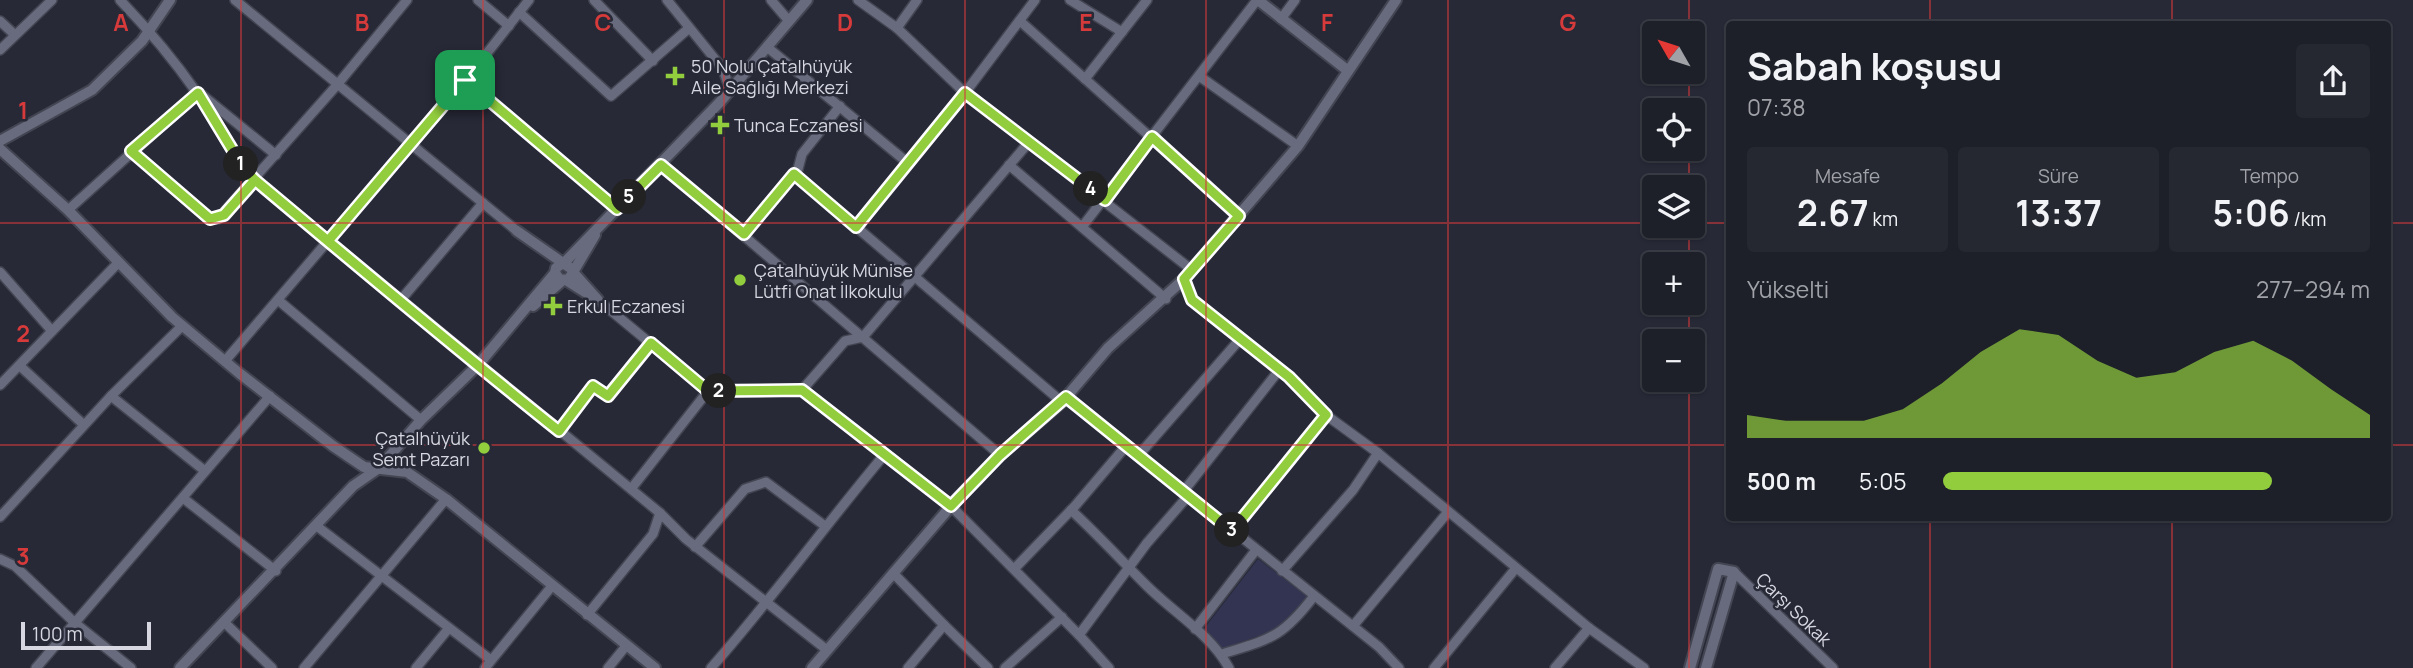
<!DOCTYPE html>
<html lang="tr">
<head>
<meta charset="utf-8">
<style>
	:root { --surface:#1d1f29; --page:#252731; --text:#f1f3f6; --muted:#a0a2a8; --line:#3b3d46; --accent:#92cd3e }
	body { margin:0; font-family:Manrope,sans-serif; background:var(--page); color:var(--text); height:100vh; display:flex; flex-direction:column; font-size:26px; white-space:nowrap }
	* { box-sizing:border-box; margin:0 }
	p { font-size:23px; color:var(--muted) }
	.icon { flex:none; width:38px; height:38px; fill:none; stroke:currentColor; stroke-width:2; stroke-linecap:round; stroke-linejoin:round }
	.map { position:relative; flex:1; overflow:hidden }
	.panel { position:absolute; left:1726px; top:21px; width:665px; height:500px; display:flex; flex-direction:column; background:var(--surface); border-radius:7px; box-shadow:0 2px 5px #0004,0 0 0 2px var(--line) }
	.panel>* { flex:none }
	.needle { width:46px; rotate:309deg }
	.buttons { position:absolute; left:1642px; top:21px; display:grid; gap:14px }
	.buttons a { display:grid; place-items:center; width:63px; height:63px; border-radius:7px; background:var(--surface); box-shadow:0 2px 5px #0004,0 0 0 2px var(--line); font-size:35px }
	.scale { position:absolute; left:21px; bottom:18px; width:130px; box-sizing:border-box; padding-left:7px; border:4px solid #d6d7e0; border-top:0; font-size:19px; line-height:24px; white-space:nowrap; color:#d6d7e0; -webkit-text-stroke:5px #272937; paint-order:stroke }
	.pin { position:absolute; display:grid; place-items:center; width:60px; height:60px; color:#fff; margin:-30px; border-radius:14px; box-shadow:0 4px 10px #0006 }
	.km { position:absolute; width:35px; height:35px; margin:-18px; border-radius:50%; background:#222; color:#fff; font-size:19px; line-height:35px; text-align:center }
	.round { display:grid; place-items:center; flex:none; width:74px; height:74px; border-radius:7px; background:var(--page) }
	.summary { display:flex; align-items:center; justify-content:space-between; height:119px; padding:0 21px }
	h1 { font-size:38px; font-weight:700; line-height:52px }
	.metrics { display:grid; grid-template-columns:repeat(3,1fr); gap:10px; height:119px; padding:7px 21px }
	.metrics div { display:grid; align-content:center; border-radius:7px; background:var(--page); text-align:center }
	.metrics b { font-size:35px; font-weight:700 }
	.metrics small { font-size:19px; font-weight:400 }
	.metrics p { font-size:19px }
	.chart { height:196px; padding:14px 21px }
	.chart p { display:flex; justify-content:space-between }
	.chart svg { width:100%; height:126px; margin-top:7px; fill:var(--accent); opacity:.7 }
	ul { padding:0 21px; list-style:none; font-size:23px }
	li { display:grid; grid-template-columns:112px 84px 1fr; align-items:center; height:52px }
	li i { height:18px; border-radius:9px; background:var(--accent) }
	.map>svg:first-child { display:block }
	.green { fill:#323452 }
	.lines { fill:none; stroke-linecap:round; stroke-linejoin:round }
	.minor-casing { stroke:#434552; stroke-width:12 }
	.tertiary-casing { stroke:#434552; stroke-width:14 }
	.minor { stroke:#686b7d; stroke-width:9 }
	.tertiary { stroke:#686b7d; stroke-width:10 }
	.route-casing { stroke:#fff; stroke-width:14 }
	.route { stroke:#92cd3e; stroke-width:9 }
	.grid { fill:none; stroke:#d63a3a; stroke-width:2; stroke-opacity:0.55 }
	.poi-dot { fill:#92cd3e; stroke:#272937; stroke-width:2.5 }
	.labels { text-anchor:middle; dominant-baseline:central; stroke-width:5; stroke-linejoin:round; paint-order:stroke }
	.poi-label { font-size:18px; fill:#d6d7e0; stroke:#272937; text-anchor:start }
	.street-label { font-size:18px; fill:#d6d7e0; stroke:#272937 }
	.grid-label { font-size:23px; text-anchor:middle; font-weight:bold; fill:#d63a3a; stroke:#272937; stroke-width:5; stroke-linejoin:round; paint-order:stroke }
</style>
</head>
<body>
<div class="map">
<svg width="2413" height="668" viewBox="0 0 2413 668">
	<rect width="100%" height="100%" fill="#272937"/>
	<path class="green" d="M1258,559l50,38 -28,31 -58,21 -19,-19z"/>
	<g class="lines">
		<defs>
			<g id="minor">
				<path d="M120,0c28,29 54,60 77,93 20,28 33,62 58,87l405,333 26,26 141,111"/>
				<path d="M235,0l282,231"/>
				<path d="M478,0l31,26"/>
				<path d="M594,0l59,61"/>
				<path d="M667,0l56,69 7,21"/>
				<path d="M771,0l18,21"/>
				<path d="M858,0l39,28 68,65 227,177"/>
				<path d="M1070,0l52,32"/>
				<path d="M519,12l92,84 77,-67"/>
				<path d="M1281,19l14,-19"/>
				<path d="M0,21l15,14"/>
				<path d="M1020,21l219,195"/>
				<path d="M897,28l20,-28"/>
				<path d="M767,47l141,116"/>
				<path d="M0,50l52,-50"/>
				<path d="M1199,76l99,70"/>
				<path d="M1085,79l62,-79"/>
				<path d="M465,81l152,128"/>
				<path d="M202,95l74,60"/>
				<path d="M131,151l79,68h8l119,-134 70,-85"/>
				<path d="M661,165l339,290"/>
				<path d="M1009,165l157,134"/>
				<path d="M794,174l268,228"/>
				<path d="M68,210l130,-117"/>
				<path d="M856,227l109,-134 70,-93"/>
				<path d="M1082,227l175,-227"/>
				<path d="M744,234l54,-65 4,-15 38,-48"/>
				<path d="M0,272l52,59"/>
				<path d="M1184,279l8,21 49,38"/>
				<path d="M278,300l143,120"/>
				<path d="M598,300l110,91 94,-1 83,64"/>
				<path d="M399,302l84,-99"/>
				<path d="M225,361l240,-280 64,-81"/>
				<path d="M20,366l64,59"/>
				<path d="M0,385l118,-122"/>
				<path d="M802,390l43,-49 18,-4 166,-195"/>
				<path d="M111,396l94,75"/>
				<path d="M1066,397l313,250 20,21"/>
				<path d="M559,431l34,-45 15,10 43,-53"/>
				<path d="M1138,456l103,-118 48,39 37,38 52,38 211,175 55,40"/>
				<path d="M631,489l77,-98"/>
				<path d="M1183,492l97,-123"/>
				<path d="M183,498l93,73"/>
				<path d="M1071,510c26,24 49,49 73,73 28,29 66,50 85,85"/>
				<path d="M0,517l111,-121 71,-70"/>
				<path d="M318,527l173,133"/>
				<path d="M1232,531l94,-116"/>
				<path d="M695,547l50,-58 21,-7 59,44"/>
				<path d="M0,559l15,7 60,57 56,45"/>
				<path d="M1014,569l61,-63 51,-60"/>
				<path d="M1282,571l71,-81 25,-37"/>
				<path d="M1734,572l99,96"/>
				<path d="M893,573l51,52 -36,43"/>
				<path d="M587,615l66,-81 7,-21"/>
				<path d="M224,622l48,46"/>
				<path d="M944,625l44,43"/>
				<path d="M1353,626l95,-114"/>
				<path d="M1195,629l61,-79"/>
				<path d="M1079,635l30,33"/>
				<path d="M1222,654c48,-15 60,-16 92,-58"/>
				<path d="M36,668l234,-272"/>
				<path d="M304,668l142,-169"/>
				<path d="M416,668l33,-40"/>
				<path d="M485,668l67,-82"/>
				<path d="M608,668l18,-22"/>
				<path d="M711,668c61,-69 115,-144 174,-214l66,52 128,129 68,-92 41,-47"/>
				<path d="M1005,668l57,-51"/>
				<path d="M1434,668l82,-100"/>
				<path d="M1555,668l34,-40"/>
			</g>
			<g id="tertiary">
				<path d="M1258,0l89,70"/>
				<path d="M0,141l92,-51 50,-49 28,-41"/>
				<path d="M0,149l68,61 104,107 67,56 94,73 31,21 43,5 39,27 209,169"/>
				<path d="M517,231l46,32"/>
				<path d="M564,263l156,-161 87,-102"/>
				<path d="M572,269l-9,-6 -7,5 -1,5 5,7 9,-1 26,-44"/>
				<path d="M573,272l25,28"/>
				<path d="M566,280l27,17"/>
				<path d="M533,306l30,-26"/>
				<path d="M180,668l173,-182 26,-18 42,-48 57,-55 77,-92"/>
				<path d="M812,668l145,-169 43,-44 62,-53 46,-54 76,-69 114,-133 98,-146"/>
				<path d="M1690,668l28,-99 16,3 -28,96"/>
			</g>
		</defs>
		<use href="#minor" class="minor-casing"/>
		<use href="#tertiary" class="tertiary-casing"/>
		<use href="#minor" class="minor"/>
		<use href="#tertiary" class="tertiary"/>
	</g>
	<g class="lines">
		<defs>
			<path id="route" d="M465,80l-137,161 -73,-61 -31,35 -14,4 -79,-68 67,-58 46,76 11,11c100,84 201,169 304,251l34,-45 15,10 43,-53 57,48 94,-1 149,116 49,-51 66,-58 166,134 94,-116 -37,-38 -97,-77 -8,-21 55,-63 -87,-79 -47,63 -140,-107 -109,134 -62,-53 -50,60 -83,-69 -44,44 -152,-129"/>
		</defs>
		<use href="#route" class="route-casing"/>
		<use href="#route" class="route"/>
	</g>
	<path class="grid" d="M241,0v668M483,0v668M724,0v668M965,0v668M1206,0v668M1448,0v668M1689,0v33M1930,0v24M2172,0v24M1689,72v38M1689,149v38M0,223h1654M1692,223h37M2387,223h26M1689,226v38M1689,303v38M1689,380v288M0,445h1729M2387,445h26M1930,518v150M2172,518v150"/>
	<g class="poi-dot">
		<path d="M671.5 65.5h7v7h7v7h-7v7h-7v-7h-7v-7h7z"/>
		<path d="M716.5 114.5h7v7h7v7h-7v7h-7v-7h-7v-7h7z"/>
		<circle cx="740" cy="280" r="7"/>
		<path d="M549.5 295.5h7v7h7v7h-7v7h-7v-7h-7v-7h7z"/>
		<circle cx="484" cy="448" r="7"/>
	</g>
	<g class="labels">
		<g class="poi-label">
			<text x="691" y="66">50 Nolu Çatalhüyük<tspan x="691" dy="21">Aile Sağlığı Merkezi</tspan></text>
			<text x="734" y="125">Tunca Eczanesi</text>
			<text x="754" y="270">Çatalhüyük Münise<tspan x="754" dy="21">Lütfi Onat İlkokulu</tspan></text>
			<text x="567" y="306">Erkul Eczanesi</text>
			<text x="470" y="438" text-anchor="end">Çatalhüyük<tspan x="470" dy="21">Semt Pazarı</tspan></text>
		</g>
		<g class="street-label">
			<text transform="translate(1794 609) rotate(44)">Çarşı Sokak</text>
		</g>
	</g>
	<g class="grid-label">
		<text x="121" y="31">A</text>
		<text x="362" y="31">B</text>
		<text x="603" y="31">C</text>
		<text x="845" y="31">D</text>
		<text x="1086" y="31">E</text>
		<text x="1327" y="31">F</text>
		<text x="1568" y="31">G</text>
		<text x="23" y="119">1</text>
		<text x="23" y="342">2</text>
		<text x="23" y="565">3</text>
	</g>
</svg>
<div class="buttons">
<a><svg class="needle" viewBox="-14 -14 28 28"><path d="M0-13l5 13h-10z" fill="#e53935"/><path d="M0 13l5-13h-10z" fill="#a0a2a8"/></svg></a>
<a><svg class="icon" aria-label="locate" viewBox="0 0 24 24"><circle cx="12" cy="12" r="6"/><path d="M12 2v4M12 18v4M2 12h4M18 12h4"/></svg></a>
<a><svg class="icon" aria-label="layers" viewBox="0 0 24 24"><path d="M12 4l9 5-9 5-9-5zM3 14l9 5 9-5"/></svg></a>
<a>+</a>
<a>−</a>
</div>
<div class="scale">100 m</div>
<div class="pin" style="left:465px;top:80px;background:#1e9e55"><svg class="icon" aria-label="arrive" viewBox="0 0 24 24"><path d="M6 21V4h12l-3 4 3 4H6"/></svg></div>
<b class="km" style="left:241px;top:164px">1</b>
<b class="km" style="left:719px;top:391px">2</b>
<b class="km" style="left:1232px;top:530px">3</b>
<b class="km" style="left:1091px;top:189px">4</b>
<b class="km" style="left:629px;top:197px">5</b>
<section class="panel">
<div class="summary"><div><h1>Sabah koşusu</h1><p>07:38</p></div><a class="round"><svg class="icon" aria-label="share" viewBox="0 0 24 24"><path d="M12 15V3M7 8l5-5 5 5M5 13v7h14v-7"/></svg></a></div>
<div class="metrics">
<div><p>Mesafe</p><b>2.67<small> km</small></b></div>
<div><p>Süre</p><b>13:37</b></div>
<div><p>Tempo</p><b>5:06<small> /km</small></b></div>
</div>
<div class="chart"><p><span>Yükselti</span>277–294 m</p>
<svg viewBox="0 0 160 44" preserveAspectRatio="none"><path d="M0 44V36L10 38L20 38L30 38L40 34L50 25L60 14L70 6L80 8L90 17L100 23L110 21L120 14L130 10L140 17L150 27L160 36V44z"/></svg>
</div>
<ul>
<li><b>500 m</b>5:05<i style="width:77%"></i></li>
</ul>
</section>
</div>
</body>
</html>
